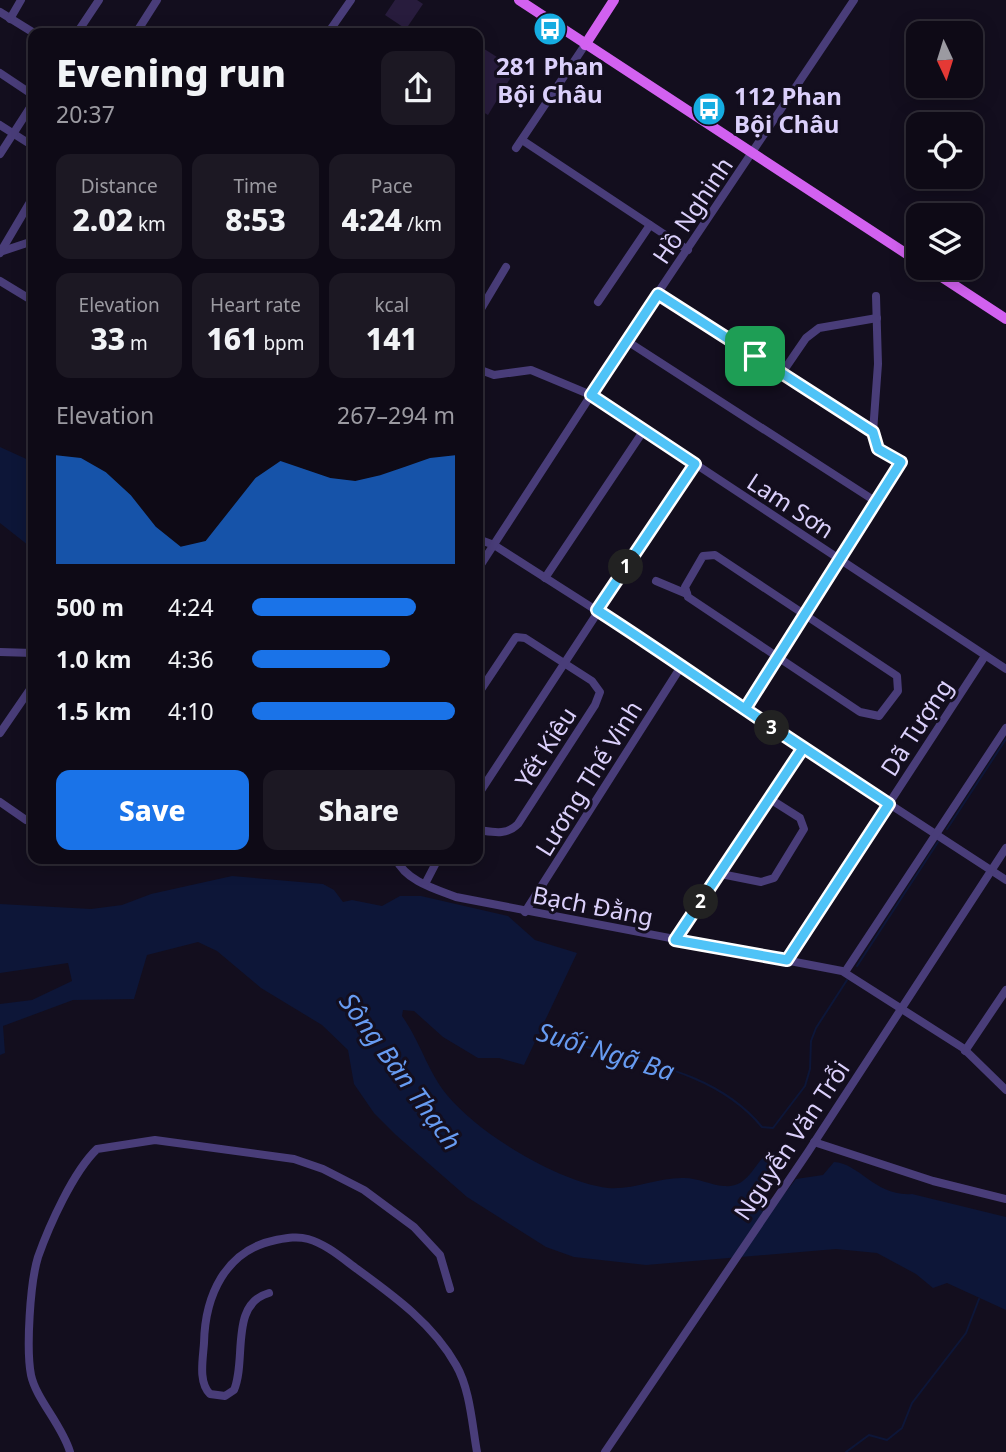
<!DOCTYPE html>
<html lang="en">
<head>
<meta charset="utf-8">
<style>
	:root { --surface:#0e0a16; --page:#1c1823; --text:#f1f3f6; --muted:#9b9aa1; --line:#2e2b35; --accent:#1a73e8 }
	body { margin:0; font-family:"Noto Sans",sans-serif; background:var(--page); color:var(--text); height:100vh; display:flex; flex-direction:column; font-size:26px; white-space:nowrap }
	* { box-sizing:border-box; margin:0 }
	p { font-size:23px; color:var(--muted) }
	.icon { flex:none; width:38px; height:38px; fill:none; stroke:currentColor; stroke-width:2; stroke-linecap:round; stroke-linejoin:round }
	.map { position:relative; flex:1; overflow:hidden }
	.sheet { position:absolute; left:28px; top:28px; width:455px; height:836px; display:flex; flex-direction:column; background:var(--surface); border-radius:14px; box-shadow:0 4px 18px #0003,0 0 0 2px var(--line) }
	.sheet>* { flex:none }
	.needle { width:46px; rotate:176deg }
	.controls { position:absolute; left:906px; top:21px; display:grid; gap:14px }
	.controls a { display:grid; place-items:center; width:77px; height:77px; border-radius:14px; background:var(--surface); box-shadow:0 4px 18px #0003,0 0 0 2px var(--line); font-size:35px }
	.pin { position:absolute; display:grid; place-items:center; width:60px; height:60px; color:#fff; margin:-30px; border-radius:14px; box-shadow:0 4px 10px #0006 }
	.km { position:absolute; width:35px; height:35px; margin:-18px; border-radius:50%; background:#222; color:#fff; font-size:19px; line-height:35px; text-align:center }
	.round { display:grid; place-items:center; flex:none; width:74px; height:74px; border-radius:14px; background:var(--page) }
	.head { display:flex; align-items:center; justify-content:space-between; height:119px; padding:0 28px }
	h1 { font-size:38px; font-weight:800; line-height:52px }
	.figures { display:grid; grid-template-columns:repeat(3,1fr); gap:10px; height:119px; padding:7px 28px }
	.figures div { display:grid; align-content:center; border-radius:14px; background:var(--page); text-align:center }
	.figures b { font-size:30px; font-weight:800 }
	.figures small { font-size:19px; font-weight:400 }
	.figures p { font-size:19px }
	.chart { height:196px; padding:14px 28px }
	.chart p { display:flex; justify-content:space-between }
	.chart svg { width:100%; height:126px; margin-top:7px; fill:var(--accent); opacity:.7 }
	.cta { display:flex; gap:14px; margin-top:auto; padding:14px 28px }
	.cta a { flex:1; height:80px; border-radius:14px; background:var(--accent); color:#fff; font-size:28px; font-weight:800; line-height:80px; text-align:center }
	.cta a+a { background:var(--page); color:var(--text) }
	ul { padding:0 28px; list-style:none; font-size:23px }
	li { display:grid; grid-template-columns:112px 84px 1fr; align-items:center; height:52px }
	li i { height:18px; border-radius:9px; background:var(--accent) }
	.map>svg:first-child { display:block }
	.water { fill:#0d1638 }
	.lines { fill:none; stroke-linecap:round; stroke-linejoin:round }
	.stream { stroke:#0d1638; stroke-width:2 }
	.building { fill:#281c3d }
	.minor { stroke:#493d79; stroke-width:8 }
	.major { stroke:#d261f0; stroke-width:10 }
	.route-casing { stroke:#fff; stroke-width:14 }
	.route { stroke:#4fc3f7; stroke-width:9 }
	.labels { text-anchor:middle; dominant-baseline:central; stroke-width:6; stroke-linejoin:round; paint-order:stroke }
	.poi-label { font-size:24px; font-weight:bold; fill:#dbd0fb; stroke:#130e1e }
	.street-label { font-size:24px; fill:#dbd0fb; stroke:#130e1e }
	.water-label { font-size:26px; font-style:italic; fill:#679bf1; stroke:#130e1e }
</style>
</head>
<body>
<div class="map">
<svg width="1006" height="1452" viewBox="0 0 1006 1452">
	<rect width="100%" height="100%" fill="#130e1e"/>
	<g class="water">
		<path d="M0,447l33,15v87l-33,-26z"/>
		<path d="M232,876l91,8 11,6 9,12 9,-2 30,6 18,-10h21l87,20 27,24 42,13 -53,112 -25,-7h-21l-35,-21 -29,-26 -11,-1 -1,6c18,25 26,56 45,79 32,39 111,87 161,93 25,2 49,-10 74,-10 14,-1 28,7 42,8 31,3 31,-38 55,-33l4,6c-8,11 -22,18 -23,33l17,11 19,-24 27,-4 11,-13c25,1 42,35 78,32l94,23v93l-59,-27 -14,5 -17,-14 -39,-21 -41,-4 -190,16 -72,-8 -28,-10 -79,-50 -71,-62 -22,-22 -20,-29 -6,-34 -26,-25 -61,-37 -44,-37 -19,-9 -51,13 -13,44 -61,1 -70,26 2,27 -5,2v-51l32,-4 40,-19 -4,-18 -68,10v-69l91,5 31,-4 29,-11z"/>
	</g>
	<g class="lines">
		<g class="stream">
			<path d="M947,829l59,-90"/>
			<path d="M857,966l81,-124"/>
			<path d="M538,1032c74,29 169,28 224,95l11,1 32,-42 5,-17 1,-28 5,-13 31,-48"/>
			<path d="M846,1452l23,-17 18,5 15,-12 10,-25 54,-70 13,-34"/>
		</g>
	</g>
	<g class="building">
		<path d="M395,0h22l6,4 -17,25 -21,-14z"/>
		<path d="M478,45l38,24 -28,46 -10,-6z"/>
	</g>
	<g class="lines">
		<g class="minor">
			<path d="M0,12l34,21"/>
			<path d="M10,19l11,-19"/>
			<path d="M77,33l22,-33"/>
			<path d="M136,33l21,-33"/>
			<path d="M328,33l23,-33"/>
			<path d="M0,73l33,22"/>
			<path d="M0,125l33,21"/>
			<path d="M522,140l166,110"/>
			<path d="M516,148l69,-103"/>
			<path d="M0,154l33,-51"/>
			<path d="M0,252l33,-11"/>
			<path d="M0,253l33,-56"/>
			<path d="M0,281l33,20"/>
			<path d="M658,294l215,138"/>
			<path d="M598,302l52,-77"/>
			<path d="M478,314l28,-47"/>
			<path d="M627,341l248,160"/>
			<path d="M478,369l16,6 37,-5 60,25 415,274"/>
			<path d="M782,373l24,-35 13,-10 58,-10"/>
			<path d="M478,539l16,6 188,120 63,45 261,170"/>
			<path d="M715,555l182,121 1,15 -19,25 -19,-4 -172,-115 -3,-10 18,-31z"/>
			<path d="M478,569l169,-260 207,-309"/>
			<path d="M545,578l99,-148"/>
			<path d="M656,581l31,13"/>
			<path d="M0,652l33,1"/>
			<path d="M478,694l38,-57 9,1 67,43 8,11 -5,13 -77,119c-12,12 -25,8 -40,6"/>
			<path d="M745,710l156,-248 -23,-13 -5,-17 5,-68 -2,-68"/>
			<path d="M0,733l33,-48"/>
			<path d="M478,795l217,-331"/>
			<path d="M0,802l26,18"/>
			<path d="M396,859c10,22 39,30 60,38l386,74 121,77 43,42"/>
			<path d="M721,874l40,8 13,-4 30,-49 -4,-11 -30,-19"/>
			<path d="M425,884l13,-25"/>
			<path d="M525,912l157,-247"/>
			<path d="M675,940l128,-192"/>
			<path d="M787,960l198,-304"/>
			<path d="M845,972l161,-244"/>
			<path d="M965,1051l41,-61"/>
			<path d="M814,1142l119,39 73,18"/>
			<path d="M269,1293c-40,11 -22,67 -35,97l-9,6 -15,-2c-12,-12 -7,-35 -6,-51 1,-47 21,-93 72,-103 11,-2 21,-4 32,-1 18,5 34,19 49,30 37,27 76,55 99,96 14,24 16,59 21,87"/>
			<path d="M70,1452c-8,-27 -34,-53 -39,-77 -5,-26 -1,-92 7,-118 11,-31 35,-85 59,-108l58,-9 139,19 29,10 41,21 50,37 26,28 10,34"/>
			<path d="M605,1452l203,-300 198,-304"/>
		</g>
		<g class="major">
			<path d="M519,0l400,262"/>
			<path d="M585,45l29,-45"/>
			<path d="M928,268l78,51"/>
		</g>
	</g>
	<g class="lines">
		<defs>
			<path id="route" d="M755,356l-97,-62 -67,101 104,69 -98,146c70,45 137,93 206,138l-128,192 112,20 102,-156 -144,-95 156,-247 -23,-13 -5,-17 -118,-76"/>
		</defs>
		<use href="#route" class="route-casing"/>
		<use href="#route" class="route"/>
	</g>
	<defs>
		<symbol id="bus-disc" viewBox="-11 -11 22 22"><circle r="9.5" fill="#15ace1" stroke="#130e1e"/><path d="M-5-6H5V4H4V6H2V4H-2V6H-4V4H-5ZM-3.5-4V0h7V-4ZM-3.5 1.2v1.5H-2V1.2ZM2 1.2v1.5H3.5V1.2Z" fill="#fff"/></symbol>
	</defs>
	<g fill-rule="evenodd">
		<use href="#bus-disc" x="531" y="10" width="38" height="38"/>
		<use href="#bus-disc" x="690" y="90" width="38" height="38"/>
	</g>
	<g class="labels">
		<g class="poi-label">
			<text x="550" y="65">281 Phan<tspan x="550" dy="28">Bội Châu</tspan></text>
			<text x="734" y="95" text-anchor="start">112 Phan<tspan x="734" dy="28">Bội Châu</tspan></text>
		</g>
		<g class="street-label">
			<text transform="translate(692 210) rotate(-56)">Hồ Nghinh</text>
			<text transform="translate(791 505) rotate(33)">Lam Sơn</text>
			<text transform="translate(916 727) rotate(-57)">Dã Tượng</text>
			<text transform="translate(545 747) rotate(-57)">Yết Kiêu</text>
			<text transform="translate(588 778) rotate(-58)">Lương Thế Vinh</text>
			<text transform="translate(593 905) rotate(11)">Bạch Đằng</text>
			<text transform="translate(791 1140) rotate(-56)">Nguyễn Văn Trỗi</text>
		</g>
		<g class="water-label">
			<text transform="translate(606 1051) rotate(17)">Suối Ngã Ba</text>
			<text transform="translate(401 1071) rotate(54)">Sông Bàn Thạch</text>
		</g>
	</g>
</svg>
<div class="controls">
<a><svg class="needle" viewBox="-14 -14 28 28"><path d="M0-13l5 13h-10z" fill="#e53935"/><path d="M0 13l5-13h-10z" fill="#9b9aa1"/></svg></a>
<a><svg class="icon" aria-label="locate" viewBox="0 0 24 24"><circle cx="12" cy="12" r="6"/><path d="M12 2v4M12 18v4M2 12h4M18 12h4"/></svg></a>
<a><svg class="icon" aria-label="layers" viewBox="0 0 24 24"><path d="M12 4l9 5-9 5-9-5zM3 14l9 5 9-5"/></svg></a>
</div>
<div class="pin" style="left:755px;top:356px;background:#1e9e55"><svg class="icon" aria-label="arrive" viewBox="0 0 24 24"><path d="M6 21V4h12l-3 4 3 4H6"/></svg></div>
<b class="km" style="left:626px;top:567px">1</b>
<b class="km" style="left:701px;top:902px">2</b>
<b class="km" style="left:772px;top:728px">3</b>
<section class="sheet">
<div class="head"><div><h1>Evening run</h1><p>20:37</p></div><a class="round"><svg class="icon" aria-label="share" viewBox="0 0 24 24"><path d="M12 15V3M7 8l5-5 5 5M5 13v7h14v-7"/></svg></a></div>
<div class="figures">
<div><p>Distance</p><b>2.02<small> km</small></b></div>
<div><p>Time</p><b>8:53</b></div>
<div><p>Pace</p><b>4:24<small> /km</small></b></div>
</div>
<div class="figures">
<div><p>Elevation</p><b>33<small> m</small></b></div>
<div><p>Heart rate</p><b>161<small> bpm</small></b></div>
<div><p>kcal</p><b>141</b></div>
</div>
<div class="chart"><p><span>Elevation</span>267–294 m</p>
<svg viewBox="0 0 160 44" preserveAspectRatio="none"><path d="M0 44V6L10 7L20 12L30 20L40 31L50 38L60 36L70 25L80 14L90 8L100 11L110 14L120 15L130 13L140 10L150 7L160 6V44z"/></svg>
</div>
<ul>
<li><b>500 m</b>4:24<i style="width:81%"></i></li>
<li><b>1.0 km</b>4:36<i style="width:68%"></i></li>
<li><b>1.5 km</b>4:10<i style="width:100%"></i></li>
</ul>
<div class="cta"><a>Save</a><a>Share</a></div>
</section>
</div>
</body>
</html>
